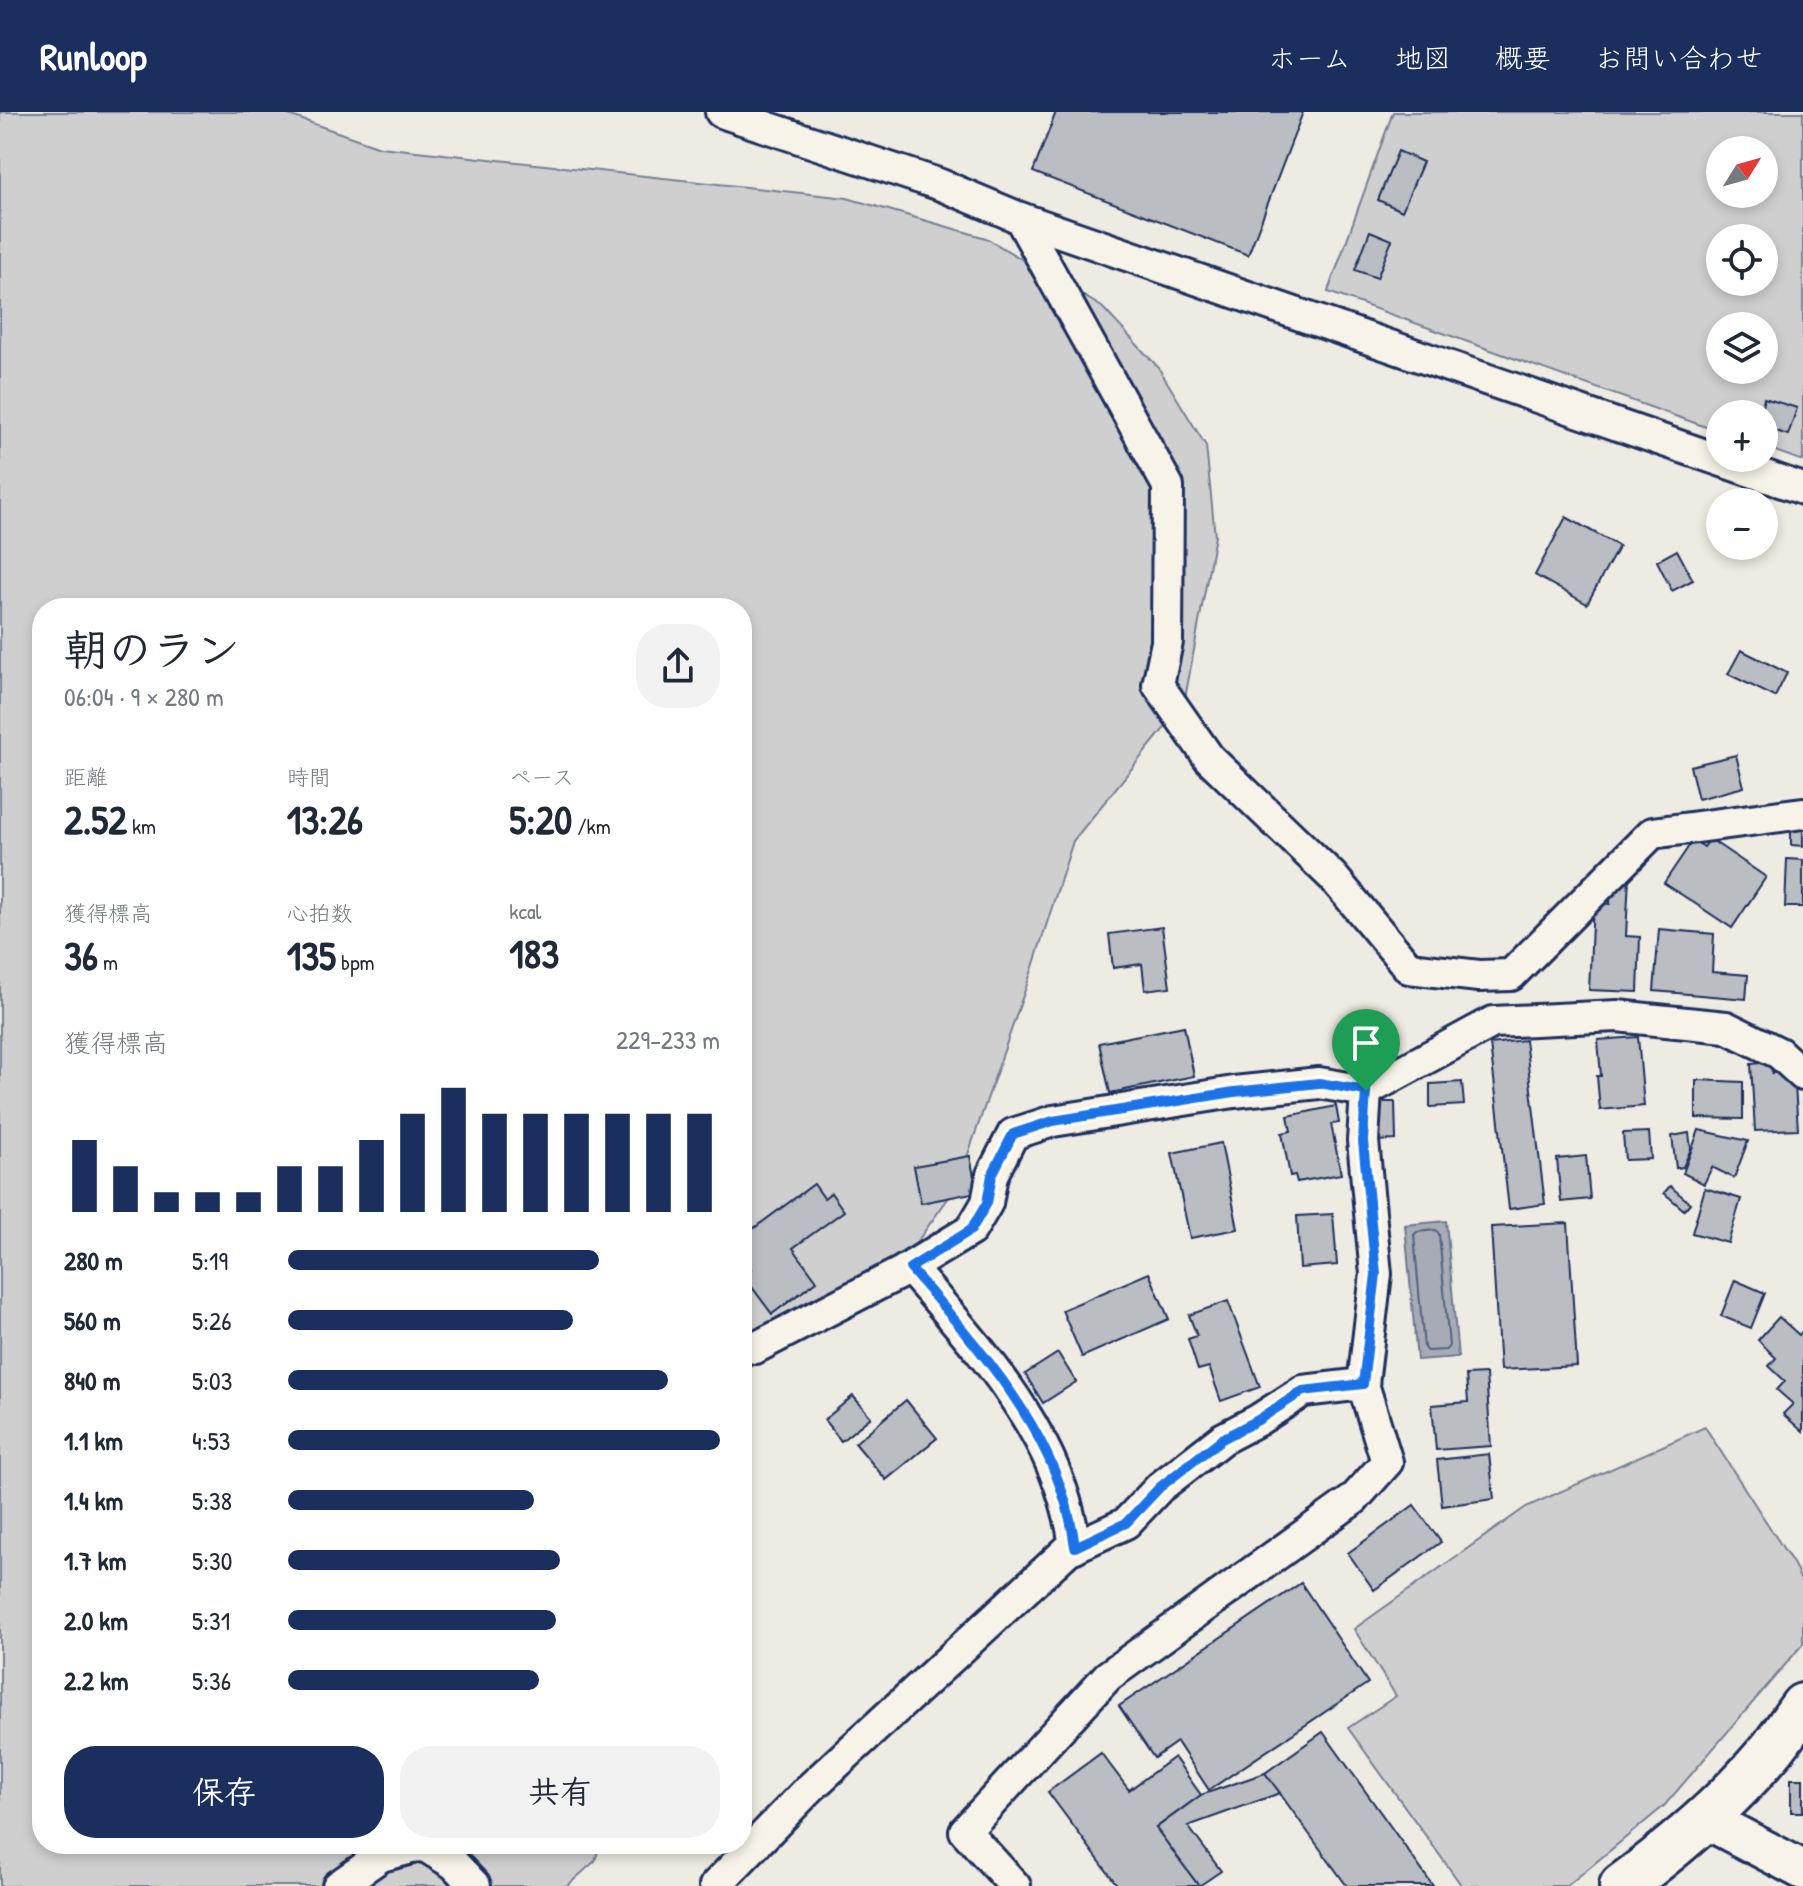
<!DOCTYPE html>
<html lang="ja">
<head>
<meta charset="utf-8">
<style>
	:root { --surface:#fff; --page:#f2f2f3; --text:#1f2937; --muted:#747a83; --accent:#1b2f5e }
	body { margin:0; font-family:"Patrick Hand","Klee One",sans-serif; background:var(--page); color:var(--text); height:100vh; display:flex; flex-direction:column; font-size:30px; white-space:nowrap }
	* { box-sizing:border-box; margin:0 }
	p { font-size:26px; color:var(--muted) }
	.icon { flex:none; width:44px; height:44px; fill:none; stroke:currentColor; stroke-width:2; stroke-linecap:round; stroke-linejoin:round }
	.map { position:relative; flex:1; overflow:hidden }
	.drawer { position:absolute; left:32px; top:486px; width:720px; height:1256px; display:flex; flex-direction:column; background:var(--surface); border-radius:32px; box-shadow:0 4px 12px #0003 }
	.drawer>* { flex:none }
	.needle { width:52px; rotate:53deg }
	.controls { position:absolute; left:1706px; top:24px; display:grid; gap:16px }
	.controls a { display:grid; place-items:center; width:72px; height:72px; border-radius:50%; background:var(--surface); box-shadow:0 4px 12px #0003; font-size:40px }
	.pin { position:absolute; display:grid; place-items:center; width:68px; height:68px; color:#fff; margin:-82px -34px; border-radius:50% 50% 50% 0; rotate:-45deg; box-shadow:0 0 8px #0007 }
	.pin .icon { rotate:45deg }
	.round { display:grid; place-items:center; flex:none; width:84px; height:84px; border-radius:32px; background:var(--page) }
	.summary { display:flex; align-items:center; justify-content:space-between; height:136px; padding:0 32px }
	h1 { font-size:44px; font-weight:700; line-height:60px }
	.metrics { display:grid; grid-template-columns:repeat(3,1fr); gap:12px; height:136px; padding:8px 32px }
	.metrics div { display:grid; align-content:center }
	.metrics b { font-size:40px; font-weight:700 }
	.metrics small { font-size:22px; font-weight:400 }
	.metrics p { font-size:22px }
	.chart { height:224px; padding:16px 32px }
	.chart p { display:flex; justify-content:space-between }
	.chart svg { width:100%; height:144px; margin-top:8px; stroke:var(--accent); stroke-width:6 }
	.primary-button { display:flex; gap:16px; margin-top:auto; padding:16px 32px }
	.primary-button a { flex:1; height:92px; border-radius:32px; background:var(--accent); color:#fff; font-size:32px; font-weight:700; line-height:92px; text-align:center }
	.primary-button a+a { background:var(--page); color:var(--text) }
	ul { padding:0 32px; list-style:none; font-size:26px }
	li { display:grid; grid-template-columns:128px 96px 1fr; align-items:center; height:60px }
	li i { height:20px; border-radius:10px; background:var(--accent) }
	header { display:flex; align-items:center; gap:48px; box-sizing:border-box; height:112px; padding:0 40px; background:var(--accent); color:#fff }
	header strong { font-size:38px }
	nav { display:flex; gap:44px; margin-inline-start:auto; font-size:28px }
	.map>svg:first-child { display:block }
	.green { fill:#cfcfcf; stroke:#757f96; stroke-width:2; fill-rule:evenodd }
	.water { fill:#a6abb5; stroke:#6e7992; stroke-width:2 }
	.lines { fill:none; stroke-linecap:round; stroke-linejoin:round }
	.shore { stroke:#536181; stroke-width:2 }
	.building { fill:#babdc2; stroke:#1b2f5e; stroke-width:2 }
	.minor-casing { stroke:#1b2f5e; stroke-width:36 }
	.tertiary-casing { stroke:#1b2f5e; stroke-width:44 }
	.secondary-casing { stroke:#1b2f5e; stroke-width:50 }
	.minor { stroke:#f7f3e8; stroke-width:30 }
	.tertiary { stroke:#f7f3e8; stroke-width:38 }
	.secondary { stroke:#f7f3e8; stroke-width:44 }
	.route-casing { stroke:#fff; stroke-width:16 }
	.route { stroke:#1a73e8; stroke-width:10 }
</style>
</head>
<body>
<header>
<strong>Runloop</strong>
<nav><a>ホーム</a><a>地図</a><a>概要</a><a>お問い合わせ</a></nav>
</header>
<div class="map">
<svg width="1803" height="1774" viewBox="0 0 1803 1774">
	<rect width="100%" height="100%" fill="#eeebe2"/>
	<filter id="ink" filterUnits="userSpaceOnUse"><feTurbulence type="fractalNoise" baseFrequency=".0125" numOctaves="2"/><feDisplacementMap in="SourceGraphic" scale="16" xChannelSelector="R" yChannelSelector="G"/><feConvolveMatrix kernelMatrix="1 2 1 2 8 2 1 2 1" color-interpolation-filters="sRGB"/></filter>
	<g filter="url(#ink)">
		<g class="green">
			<path d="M0,0h280l100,35 467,51 139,40 116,69 56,60 48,79 9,90 -31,168 -111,137 -40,126 -76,219 -41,57 -174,130v-765h-700v1236h558l-5,17 -28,25h-567z"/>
			<path d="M1393,0h410v349l-39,-14v-33h-44v18l-392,-140zM1720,38h44v44h-44zM1720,126h44v44h-44zM1720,214h44v44h-44z"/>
			<path d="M1705,1315l89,138 9,20v59l-139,162 -97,80h-105l-114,-158 48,-32 -42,-67 172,-122z"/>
		</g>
		<path class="water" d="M1446,1109l12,136 -41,3 -12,-135z"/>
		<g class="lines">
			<path class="shore" d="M1436,1118l3,4 10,112 -3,4 -19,1 -3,-3 -10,-113 3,-3z"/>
		</g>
		<g class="building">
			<path d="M1056,0h247l-55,143 -215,-83z"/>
			<path d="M1398,39l25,11 -21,49 -24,-11z"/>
			<path d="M1370,119l22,9 -15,38 -22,-8z"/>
			<path d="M1764,286l33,10 -9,27 -24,-8v-13h-4z"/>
			<path d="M1566,405l53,29 -32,58 -52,-29z"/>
			<path d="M1677,438l16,30 -21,11 -15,-30z"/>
			<path d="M1741,538l46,23 -12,24 -47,-23z"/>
			<path d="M1736,643l8,32 -46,12 -8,-33z"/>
			<path d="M1791,717h12v17l-12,-1z"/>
			<path d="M1710,727l56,38 -34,51 -68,-45 29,-43 11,7z"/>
			<path d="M1787,747l16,1v47h-18z"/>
			<path d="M1611,764l18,1 -3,59 14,1 -2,55 -49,-2 4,-87 17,1z"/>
			<path d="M1162,815l8,60 -25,3 -3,-26 -29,4 -4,-34z"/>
			<path d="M1659,817l55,5 -2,38 36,3 -2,24 -92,-8z"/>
			<path d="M1184,914l10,50 -84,17 -11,-50z"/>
			<path d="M1638,925l6,69 -44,4 -3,-34h4l-3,-36z"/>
			<path d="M1525,928l20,164 -36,5 -19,-165z"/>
			<path d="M1771,950l1,11 22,-1 4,57 -43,2 -4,-67z"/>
			<path d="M1696,968l47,2v37l-47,-1z"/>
			<path d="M1462,970l2,23 -34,2v-23z"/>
			<path d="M1376,990h19l1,38 -20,1z"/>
			<path d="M1336,994l3,17 -8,1 10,50 -44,8 -2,-7 -5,1 -8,-43 9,-2 -3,-15z"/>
			<path d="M1699,1018l49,11 -14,37 -22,-11 -8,17 -21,-11z"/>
			<path d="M1649,1020l2,27 -26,1 -2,-27z"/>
			<path d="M1689,1021l2,16 -8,18 -7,1 -4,-32z"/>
			<path d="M1221,1031l17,86 -48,9 -18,-85z"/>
			<path d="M970,1044l7,36 -56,11 -7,-37z"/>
			<path d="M1586,1044l4,43 -29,3 -4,-43z"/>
			<path d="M814,1072l10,14 7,-5 13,18 -51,37 24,33 -45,33 -29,-39 8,-6 -9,-12v-20z"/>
			<path d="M1670,1074l20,17 -6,7 -20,-17z"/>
			<path d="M1705,1076l36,11 -13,44 -36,-10z"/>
			<path d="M1333,1102l4,51 -37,3 -3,-52z"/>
			<path d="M1568,1111l9,143 -77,4 -9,-143z"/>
			<path d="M1149,1161l20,46 -87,38 -20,-47z"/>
			<path d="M1735,1168l30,13 -14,35 -30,-12z"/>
			<path d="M1228,1189l32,86 -39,14 -12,-34 -11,3 -10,-31 9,-3 -8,-21z"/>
			<path d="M1779,1205l20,18 4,-5v102l-20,-18 10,-10 -16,-14 8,-9 -16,-15 7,-8 -18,-18z"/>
			<path d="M1058,1241l18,29 -33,21 -18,-29z"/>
			<path d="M1486,1262l5,72 -55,4 -4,-45 36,-3 -2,-27z"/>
			<path d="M853,1284l18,21 -30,24 -17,-21z"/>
			<path d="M906,1288l31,38 -51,42 -31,-37z"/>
			<path d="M1489,1342l5,45 -52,7 -5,-46z"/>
			<path d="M1414,1393l27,37 -67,48 -26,-37z"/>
			<path d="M1301,1471l67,100 -159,107 -32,-48 -23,16 -35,-52z"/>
			<path d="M1323,1620l110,154h-86l-82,-113z"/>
			<path d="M1101,1641l28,37 45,-33 27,38 -45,33 43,58h-81l-70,-94z"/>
			<path d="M1265,1661l15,20 -92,33 33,45 -22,15 -43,-58 45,-33z"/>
			<rect x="1791" y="1667" width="12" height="33"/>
		</g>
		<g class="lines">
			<defs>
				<g id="minor">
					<path d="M721,0l220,73 79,33 783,271"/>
					<path d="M1020,106l148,268 -1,156 -9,43 51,73 124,119 76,91 70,8 32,-1 141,-142 151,-20"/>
					<path d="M910,1156c70,82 151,167 165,279"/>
					<path d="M755,1236l147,-76 69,-42 16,-27 5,-28 21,-41 40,-13 181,-29 85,-9 47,8"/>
					<path d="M338,1774l43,-30 42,-11 31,19 21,22"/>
					<path d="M715,1774l94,-97 259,-239 58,-27 34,-36 62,-48 36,-19 45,-29 60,-7"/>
					<path d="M1015,1774l-50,-55 143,-155 246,-177 33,-37 -24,-78 13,-110 -13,-133 3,-50 127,-69 124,-6 109,11 53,26 24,22"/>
				</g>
				<path id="tertiary" d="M1704,1706l99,52"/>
				<path id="secondary" d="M1622,1774c49,-36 104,-83 144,-130 14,-15 25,-34 37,-50"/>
			</defs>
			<use href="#minor" class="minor-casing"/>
			<use href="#tertiary" class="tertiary-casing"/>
			<use href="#secondary" class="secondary-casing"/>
			<use href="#minor" class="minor"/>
			<use href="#tertiary" class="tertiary"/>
			<use href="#secondary" class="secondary"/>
		</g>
	</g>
	<g class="lines" filter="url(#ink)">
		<defs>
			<path id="route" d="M1319,971l47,8 -3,50 13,133 -13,110 -60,7 -45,29 -36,19 -62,48 -34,36 -51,24c-14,-112 -95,-197 -165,-279l61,-38 16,-27 5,-28 21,-41 40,-13 181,-29z"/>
		</defs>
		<use href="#route" class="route-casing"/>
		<use href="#route" class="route"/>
	</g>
</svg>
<div class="controls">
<a><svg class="needle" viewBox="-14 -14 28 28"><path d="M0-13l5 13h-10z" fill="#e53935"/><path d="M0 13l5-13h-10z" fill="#747a83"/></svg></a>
<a><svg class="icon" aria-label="locate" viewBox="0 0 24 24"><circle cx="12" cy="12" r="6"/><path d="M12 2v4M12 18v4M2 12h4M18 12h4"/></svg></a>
<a><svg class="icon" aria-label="layers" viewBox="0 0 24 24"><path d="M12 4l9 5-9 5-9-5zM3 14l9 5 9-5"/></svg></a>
<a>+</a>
<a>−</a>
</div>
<div class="pin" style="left:1366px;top:979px;background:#1e9e55"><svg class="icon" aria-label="arrive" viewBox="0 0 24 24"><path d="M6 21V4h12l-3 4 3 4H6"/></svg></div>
<section class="drawer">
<div class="summary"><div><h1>朝のラン</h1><p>06:04 · 9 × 280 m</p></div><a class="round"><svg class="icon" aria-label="share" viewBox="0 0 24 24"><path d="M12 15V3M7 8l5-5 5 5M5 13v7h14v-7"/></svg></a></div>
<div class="metrics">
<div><p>距離</p><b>2.52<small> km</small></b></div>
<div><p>時間</p><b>13:26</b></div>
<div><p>ペース</p><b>5:20<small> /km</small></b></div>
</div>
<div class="metrics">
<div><p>獲得標高</p><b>36<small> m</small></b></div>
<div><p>心拍数</p><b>135<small> bpm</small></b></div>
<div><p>kcal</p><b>183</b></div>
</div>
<div class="chart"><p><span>獲得標高</span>229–233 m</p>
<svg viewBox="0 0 160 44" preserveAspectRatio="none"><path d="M5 44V22M15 44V30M25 44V38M35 44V38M45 44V38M55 44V30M65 44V30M75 44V22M85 44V14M95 44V6M105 44V14M115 44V14M125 44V14M135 44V14M145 44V14M155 44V14"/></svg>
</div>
<ul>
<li><b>280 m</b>5:19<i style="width:72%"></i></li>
<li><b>560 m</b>5:26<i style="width:66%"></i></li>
<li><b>840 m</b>5:03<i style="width:88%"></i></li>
<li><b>1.1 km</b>4:53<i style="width:100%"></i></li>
<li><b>1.4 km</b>5:38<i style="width:57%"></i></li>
<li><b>1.7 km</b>5:30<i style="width:63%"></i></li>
<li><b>2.0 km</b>5:31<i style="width:62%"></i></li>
<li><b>2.2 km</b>5:36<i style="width:58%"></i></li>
</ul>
<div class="primary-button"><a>保存</a><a>共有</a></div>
</section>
</div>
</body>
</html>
